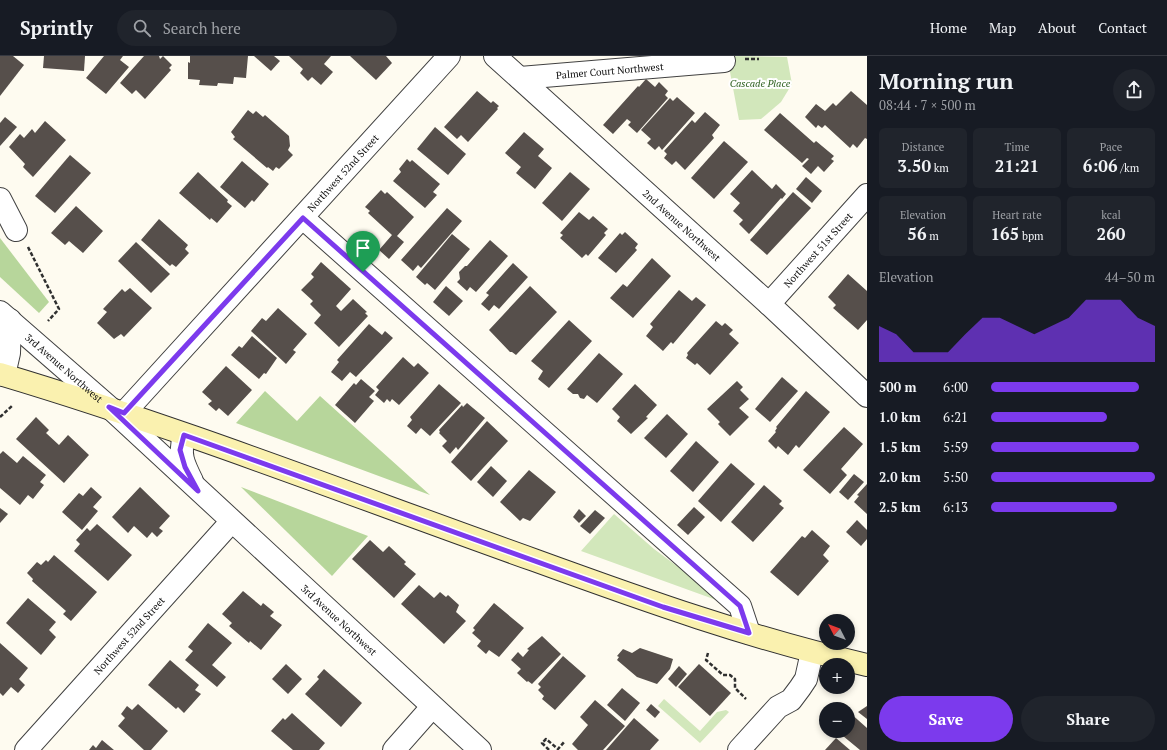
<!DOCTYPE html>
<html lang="en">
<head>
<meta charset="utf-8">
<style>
	:root { --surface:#171b24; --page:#20242c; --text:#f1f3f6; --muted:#9ea1a6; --line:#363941; --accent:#7c3aed }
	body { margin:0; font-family:"PT Serif",serif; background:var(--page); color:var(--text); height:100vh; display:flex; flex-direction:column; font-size:15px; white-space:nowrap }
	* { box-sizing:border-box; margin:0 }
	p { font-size:13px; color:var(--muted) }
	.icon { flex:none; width:22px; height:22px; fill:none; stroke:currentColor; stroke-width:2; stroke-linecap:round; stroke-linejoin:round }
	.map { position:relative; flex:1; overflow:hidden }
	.panel { display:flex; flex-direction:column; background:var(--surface); width:300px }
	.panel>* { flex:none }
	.needle { width:26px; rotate:312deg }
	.controls { position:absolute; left:819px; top:558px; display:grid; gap:8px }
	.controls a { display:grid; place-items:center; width:36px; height:36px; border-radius:50%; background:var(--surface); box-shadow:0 2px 6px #0003; font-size:20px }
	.pin { position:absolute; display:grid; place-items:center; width:34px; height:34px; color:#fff; margin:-41px -17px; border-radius:50% 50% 50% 0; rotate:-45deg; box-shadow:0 0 4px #0007 }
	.pin .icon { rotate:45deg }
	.round { display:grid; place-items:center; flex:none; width:42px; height:42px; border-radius:21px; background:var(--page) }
	.headline { display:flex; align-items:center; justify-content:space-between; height:68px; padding:0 12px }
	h1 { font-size:22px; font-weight:700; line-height:30px }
	.stats { display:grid; grid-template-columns:repeat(3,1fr); gap:6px; height:68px; padding:4px 12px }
	.stats div { display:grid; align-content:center; border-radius:6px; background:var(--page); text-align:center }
	.stats b { font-size:17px; font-weight:700 }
	.stats small { font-size:11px; font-weight:400 }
	.stats p { font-size:11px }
	.chart { height:112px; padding:8px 12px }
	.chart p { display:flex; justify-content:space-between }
	.chart svg { width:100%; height:72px; margin-top:4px; fill:var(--accent); opacity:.7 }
	.primary-button { display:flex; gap:8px; margin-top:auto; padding:8px 12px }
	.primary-button a { flex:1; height:46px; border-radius:24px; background:var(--accent); color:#fff; font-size:16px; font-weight:700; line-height:46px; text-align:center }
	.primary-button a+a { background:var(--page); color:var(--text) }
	ul { padding:0 12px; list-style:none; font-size:13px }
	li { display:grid; grid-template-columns:64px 48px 1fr; align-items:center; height:30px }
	li i { height:10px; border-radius:5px; background:var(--accent) }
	header { display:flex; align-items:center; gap:24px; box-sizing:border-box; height:56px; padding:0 20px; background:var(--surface); border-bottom:1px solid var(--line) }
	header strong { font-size:19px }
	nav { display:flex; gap:22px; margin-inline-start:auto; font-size:14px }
	.search { width:280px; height:36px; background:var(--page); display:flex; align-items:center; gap:10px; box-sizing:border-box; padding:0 14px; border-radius:22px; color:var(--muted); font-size:15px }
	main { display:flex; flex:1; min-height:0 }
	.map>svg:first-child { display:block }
	.green { fill:#d2e7bb }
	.forest { fill:#b7d69b }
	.building { fill:#564f4b }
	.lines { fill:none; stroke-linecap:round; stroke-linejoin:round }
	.minor-casing { stroke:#414141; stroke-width:24 }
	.tertiary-casing { stroke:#414141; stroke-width:24 }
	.secondary-casing { stroke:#303030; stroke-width:24 }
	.path { stroke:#303030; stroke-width:2.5; stroke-dasharray:4 2; stroke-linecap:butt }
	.minor { stroke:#fff; stroke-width:22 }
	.tertiary { stroke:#fff; stroke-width:22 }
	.secondary { stroke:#faf1af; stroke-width:22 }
	.route-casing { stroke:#fff; stroke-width:8 }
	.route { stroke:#7c3aed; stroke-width:5 }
	.labels { text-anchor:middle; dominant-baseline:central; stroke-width:4; stroke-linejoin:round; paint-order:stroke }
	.street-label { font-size:10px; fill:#0e0e0e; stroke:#fff }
	.park-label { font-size:10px; font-style:italic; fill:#306222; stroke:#fff }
</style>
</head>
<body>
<header>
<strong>Sprintly</strong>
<div class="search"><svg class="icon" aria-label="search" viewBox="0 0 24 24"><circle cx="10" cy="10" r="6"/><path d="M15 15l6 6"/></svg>Search here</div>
<nav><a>Home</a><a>Map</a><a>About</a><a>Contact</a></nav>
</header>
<main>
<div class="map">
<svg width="867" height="694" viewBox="0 0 867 694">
	<rect width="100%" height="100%" fill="#fefbf0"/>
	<g class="green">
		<path d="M727,0l60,1 5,27 -11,18 -20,17 -22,1z"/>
		<path d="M614,458l40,35 66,49 -1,3 -138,-50z"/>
		<path d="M664,643l36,32 17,-19 9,-2 3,2 -29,31 -42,-37z"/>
	</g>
	<g class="forest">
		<path d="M0,182l49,64 -10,11 -39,-36z"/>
		<path d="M265,335l32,30 23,-25 110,99 -194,-72z"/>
		<path d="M241,431l127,49 -36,40z"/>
	</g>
	<g class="building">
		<path d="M0,0h13l11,9 -24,31z"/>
		<path d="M44,0h41l-1,15 -41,-3z"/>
		<path d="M104,0h19l-3,4 9,7 -23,27 -20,-16z"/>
		<path d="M144,0h15l1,3 3,-3 9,9 -3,3 2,2 -26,29 -9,-9 -4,4 -12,-11z"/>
		<path d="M190,0h58l-2,22 -12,-1 -1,7 -15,-1 -1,3 -18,-1 1,-5 -12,-1v-17l2,1z"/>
		<path d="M254,0h20l6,5 -9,10z"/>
		<path d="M289,0h42l-7,8 9,8 -12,13 -9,-8 -4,4 -8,-8 3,-4z"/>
		<path d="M350,0h36l6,7 -16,17z"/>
		<path d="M646,23l9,8 4,-5 9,9 -3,4 3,3 -31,35 -9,-8 3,-3 -4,-3 -14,15 -10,-9 35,-39 1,1z"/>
		<path d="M477,35l14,12 2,-2 6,5 -2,2 1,1 -30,33 -7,-7 -4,4 -13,-12z"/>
		<path d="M851,35l16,14v34l-2,-1 -8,10 -4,-4 -3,4 -25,-23 -3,3 -4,-3 -2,3 -11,-11 11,-13 9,7 8,-8 3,3z"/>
		<path d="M677,41l18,16 -33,37 -3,-4 -4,4 -8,-7 4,-4 -10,-9 29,-32 3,3z"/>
		<path d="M248,54l5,4 3,-3 7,6 2,-2 24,21 1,10 -2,4 5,5 -14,14 -3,-2 -3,4 -5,-4 -1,1 -34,-29 2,-2 -4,-5z"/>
		<path d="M705,56l15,13 -8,10 2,3 -29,32 -9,-9 -4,4 -8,-7 3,-4 -3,-3 28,-31 3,3z"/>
		<path d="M780,57l34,30 2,-2 18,15 -3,3 3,2 -10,11 -6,-6 -7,8 -9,-8 7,-7 -2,-1 -5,5 -38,-33z"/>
		<path d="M5,61l12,10 -17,19v-23z"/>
		<path d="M45,65l21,19 -33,37 -10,-10 2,-3 -16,-17 11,-13 4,4 8,-9 3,4z"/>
		<path d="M435,71l31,27 -18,21 -31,-26z"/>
		<path d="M524,76l20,17 -6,7 14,12 -17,21 -19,-16 5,-6 -16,-14z"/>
		<path d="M724,85l24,21 -34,37 -23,-21z"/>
		<path d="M70,99l21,18 -36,40 -20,-17z"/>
		<path d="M407,103l3,3 2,-2 28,24 -7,8 4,3 -12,13 -32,-27 8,-9 -2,-3z"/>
		<path d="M242,105l27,23 -15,18 -2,-2 -7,8 -25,-21z"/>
		<path d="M752,114l20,19 4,-5 10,10 -4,5 -1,-1 -32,36 -10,-10 4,-4 -10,-9 7,-8 -10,-9z"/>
		<path d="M198,116l30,28 -1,2 5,4 -15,17 -6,-5 -1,2 -31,-27z"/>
		<path d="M570,116l20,17 -28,32 -20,-18z"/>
		<path d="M806,121l16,14 -10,12 -16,-14z"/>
		<path d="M381,134l4,4 2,-2 27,25 -17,19 7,6 -15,17 -10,-9 13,-15 -24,-22 2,-2 -5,-4z"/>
		<path d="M793,136l18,16 -44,47 -17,-15z"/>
		<path d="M76,150l27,25 -20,22 -14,-12 -4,4 -14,-12z"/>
		<path d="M447,152l15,13 -41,47 -3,-3 -5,6 -12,-11z"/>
		<path d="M579,156l10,8 4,-4 15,13 -4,4 2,2 -18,21 -2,-2 -4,4 -22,-20 3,-3 -3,-2z"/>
		<path d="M159,163l29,26 -3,4 4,4 -13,14 -4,-3 -2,2 -29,-26z"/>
		<path d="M625,176l13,12 -3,4 2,2 -21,23 -18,-15 22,-25 2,2z"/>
		<path d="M452,178l18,15 -35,41 -8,-7 -2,2 -9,-8z"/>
		<path d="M490,184l18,16 -32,36 -6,-5 -3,4 -10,-9 3,-3 -1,-7 6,-6h2z"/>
		<path d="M136,186l34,32 -19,19 -33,-32z"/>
		<path d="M652,202l19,18 -38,42 -23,-20 13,-14 4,3z"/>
		<path d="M321,206l30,27 -15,17 5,5 12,-12 14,13 -2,1 3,3 -29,31 -25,-24 7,-8 -11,-11 3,-3 -12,-11 13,-13 -3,-3z"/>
		<path d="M513,207l15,14 -29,32 -5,-4 -5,6 -8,-7 8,-9 -3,-2z"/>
		<path d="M848,218l19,17v29l-9,10 -25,-22 3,-3 -8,-8z"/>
		<path d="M446,230l17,15 -14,15 -16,-14z"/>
		<path d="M530,230l27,26 -41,43 -4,-3h-2l-21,-22z"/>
		<path d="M130,232l22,20 -28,29 -3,-3 -7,5 -17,-16 10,-11 -4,-3 19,-20 3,3z"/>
		<path d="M679,234l13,11 4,-4 10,8 -33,39 -2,-2 -8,9 -17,-15 7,-9 -3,-3z"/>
		<path d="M278,252l29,26 -14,16 3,2 -10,12 -35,-33 11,-13 4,3z"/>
		<path d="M569,264l23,21 -43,47 -11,-9 5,-8 -12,-10z"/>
		<path d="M716,265l6,5 3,-3 8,7 -4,4 10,9 -29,32 -13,-12 -2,2 -9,-7 2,-3 -1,-2z"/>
		<path d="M369,268l13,11 3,-4 8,7 -37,39 -6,-5 -8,9 -11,-9 8,-10 -2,-2z"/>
		<path d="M252,280l25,22 -11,16 -2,-1 -5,6 -28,-24 8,-9 3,2z"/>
		<path d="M599,297l24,21 -26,29 -10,-8 -3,4 -4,-1 -2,-4h-5l-6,-5z"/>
		<path d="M403,301l11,10 4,-4 11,10 -30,32 -7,-6 -2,3 -3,-3 -3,4 -9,-8 4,-5 -3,-3z"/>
		<path d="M226,310l26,24 -24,26 -9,-8 -3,3 -8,-7 4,-3 -10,-9z"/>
		<path d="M782,321l16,14 -28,31 -15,-13z"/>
		<path d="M361,323l14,12 -6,6 5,4 -19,22 -20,-18 19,-22 2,2z"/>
		<path d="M737,325l6,6 -3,3 9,9 -10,9 10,9 -19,19 -12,-12 2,-2 -13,-13z"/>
		<path d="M439,328l22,19 -31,33 -9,-8 -5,6 -9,-8 5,-6 -2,-3z"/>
		<path d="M635,328l22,21 -11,12 2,1 -17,16 -14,-13 3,-4 -8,-8z"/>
		<path d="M806,335l24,21 -31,36 -3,-3 -8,10 -10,-9 -2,3 -8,-8 8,-9 -1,-1 2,-3 -1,-1z"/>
		<path d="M467,347l18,15 -27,32 -2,-3 -6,7 -8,-8 5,-5 -8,-8 1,-1 -1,-2 23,-25 1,2z"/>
		<path d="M667,358l21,20 -22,24 -22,-20z"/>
		<path d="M36,361l13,13 -3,3 13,12 9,-10 21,20 -25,28 -48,-44z"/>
		<path d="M487,365l21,20 -37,40 -20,-19z"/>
		<path d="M844,371l19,17 -22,25 6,6 -17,19 -27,-24z"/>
		<path d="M696,385l23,21 -26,30 -23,-21z"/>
		<path d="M3,395l14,12 6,-7 23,19 -6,7 4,3 -11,14 -5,-4 -8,10 -20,-17v-34z"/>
		<path d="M731,407l24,21 -34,38 -23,-21z"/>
		<path d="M491,410l16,15 -14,16 -16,-15z"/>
		<path d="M529,414l27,22 -26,29 -7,-3 -3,3 -20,-19z"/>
		<path d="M854,418l10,8 -16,18 -9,-8z"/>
		<path d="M867,428v30l-13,-12 5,-6 -2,-1z"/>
		<path d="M764,429l18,16 -3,3 5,4 -31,34 -22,-20z"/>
		<path d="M91,431l11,10 -9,10 5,4 -16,19 -20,-18 17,-19 4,3z"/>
		<path d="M140,431l30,29 -11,12 4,3 -6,6 -5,-5 -5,6 -13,-12 -6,7 -16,-16z"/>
		<path d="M694,451l11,10 -17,18 -11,-10z"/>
		<path d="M0,452l8,6 -8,9z"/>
		<path d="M579,453l7,7 -7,7 -6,-6z"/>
		<path d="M595,454l10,8 -15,16 -10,-8z"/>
		<path d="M857,464l10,10v9l-6,7 -15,-14z"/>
		<path d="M97,468l35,31 -24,26 -34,-30 6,-7 -4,-4 11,-12 3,3z"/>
		<path d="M812,474l18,16 -7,9 6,6 -31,35 -28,-24 32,-36 3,2z"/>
		<path d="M370,484l13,12 6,-6 17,16 -2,2 12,10 -22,24 -42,-39z"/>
		<path d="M54,499l43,37 -26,29 -8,-7 3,-3 -34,-30 1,-2 -6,-6 10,-11 4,3 5,-5 2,2z"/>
		<path d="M419,529l15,13 6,-6 6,5 2,-2 11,10 -3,7 10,9 -22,23 -43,-40z"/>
		<path d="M243,535l18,15 2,-3 11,9 -4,4 12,9 -21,25 -11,-9 -1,2 -20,-17 3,-3 -10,-9z"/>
		<path d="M28,542l28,24 -7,8 7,7 -15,18 -35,-32z"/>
		<path d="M494,547l30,25 -25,29 -10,-7 -3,4 -9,-8 4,-5 -9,-8 3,-3 -2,-2z"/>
		<path d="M208,567l24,20 -20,22 14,12 -9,10 -32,-27 8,-9 -5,-4z"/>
		<path d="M542,580l19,18 -29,30 -4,-3 -1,1 -10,-9 4,-4 -10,-9 7,-8 5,5 6,-7 -2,-1z"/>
		<path d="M0,587l28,25 -9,11 6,6 -7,8 -7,-6 -8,9 -3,-3z"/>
		<path d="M640,592l33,11 -3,10 -13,15 -20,-7 -20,-17 2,-3 -2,-1 6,-7 9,4z"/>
		<path d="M563,600l23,20 -31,34 -13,-11 2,-3 -6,-6 3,-3 -3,-3z"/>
		<path d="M170,604l29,25 -4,5 6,4 -17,19 -6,-6 -2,2 -28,-24z"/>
		<path d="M286,608l16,15 -14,15 -16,-15z"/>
		<path d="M699,608l32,29 -21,23 -32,-29z"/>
		<path d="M679,610l8,8 -11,13 -8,-8z"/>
		<path d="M324,613l38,34 -21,24 -36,-33 14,-15 -2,-2z"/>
		<path d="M622,632l18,15 -15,18 -18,-16z"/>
		<path d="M595,644l30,26 -22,24h-25l-6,-6 16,-19 -8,-8z"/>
		<path d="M138,648l30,27 -17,19h-7l-26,-24 7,-8 -4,-4 6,-8 5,4z"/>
		<path d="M651,648l9,8 -5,6 -9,-8z"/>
		<path d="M867,650v13l-9,-7z"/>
		<path d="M849,656l18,16v22h-7l-23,-19h11z"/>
		<path d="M292,657l33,30 -6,7h-26l-22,-19 12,-13 2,2z"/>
		<path d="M634,662l25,22 -9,10h-44z"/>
		<path d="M836,682l14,12h-25z"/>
		<path d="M102,684l12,10h-25l4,-5 3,3z"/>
	</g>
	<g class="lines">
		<defs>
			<g id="minor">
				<path id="s1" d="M495,0l274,248 98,92"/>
				<path id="s2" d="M520,22l204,-17"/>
				<path d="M0,143l16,31"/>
				<path d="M303,162l437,388 9,27"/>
				<path id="s3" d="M769,248l98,-109"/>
				<path id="s4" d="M124,357l325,-357"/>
				<path id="s5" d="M26,694l205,-228"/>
				<path d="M394,694l38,-43"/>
				<path d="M739,694l39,-43 13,-7 9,-12 6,-9 6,-27"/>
			</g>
			<g id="tertiary">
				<path id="s6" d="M0,256l109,95 371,343"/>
				<path d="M4,319l5,-22 1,-33"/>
				<path d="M184,379c-5,20 -1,28 8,46"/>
			</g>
			<path id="secondary" d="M0,318c181,54 357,123 534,186 110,40 219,79 333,105"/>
		</defs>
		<use href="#minor" class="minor-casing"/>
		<use href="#tertiary" class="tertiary-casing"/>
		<use href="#secondary" class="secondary-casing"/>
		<g class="path">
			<path d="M745,3h14"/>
			<path d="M28,191l31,62 -11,12"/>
			<path d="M0,361l12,-11"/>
			<path d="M708,597l-2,7 17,15h7l5,4v9l11,11"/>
			<path d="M549,694l-7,-7 4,-4 12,10 7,-8"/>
		</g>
		<use href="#minor" class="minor"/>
		<use href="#tertiary" class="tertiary"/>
		<use href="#secondary" class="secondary"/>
	</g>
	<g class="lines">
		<defs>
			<path id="route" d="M303,162l437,388 9,27 -86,-26 -479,-172 -4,15 5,17 13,24 -89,-84 15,6z"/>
		</defs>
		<use href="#route" class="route-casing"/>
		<use href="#route" class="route"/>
	</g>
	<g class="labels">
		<g class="street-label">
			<text stroke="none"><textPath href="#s2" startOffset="90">Palmer Court Northwest</textPath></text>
			<text stroke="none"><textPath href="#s4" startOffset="325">Northwest 52nd Street</textPath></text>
			<text stroke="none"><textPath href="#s1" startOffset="252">2nd Avenue Northwest</textPath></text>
			<text stroke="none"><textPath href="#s3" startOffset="73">Northwest 51st Street</textPath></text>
			<text stroke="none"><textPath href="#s6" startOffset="85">3rd Avenue Northwest</textPath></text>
			<text stroke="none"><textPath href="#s6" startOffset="458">3rd Avenue Northwest</textPath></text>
			<text stroke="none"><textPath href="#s5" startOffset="154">Northwest 52nd Street</textPath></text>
		</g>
		<g class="park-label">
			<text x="760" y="27">Cascade Place</text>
		</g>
	</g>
</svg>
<div class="controls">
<a><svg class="needle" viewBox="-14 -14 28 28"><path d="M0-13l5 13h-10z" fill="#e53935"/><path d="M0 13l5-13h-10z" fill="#9ea1a6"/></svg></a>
<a>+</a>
<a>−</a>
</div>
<div class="pin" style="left:363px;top:216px;background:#1e9e55"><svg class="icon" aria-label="arrive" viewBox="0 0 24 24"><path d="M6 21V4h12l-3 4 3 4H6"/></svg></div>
</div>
<section class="panel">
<div class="headline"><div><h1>Morning run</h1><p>08:44 · 7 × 500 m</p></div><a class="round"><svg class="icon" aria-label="share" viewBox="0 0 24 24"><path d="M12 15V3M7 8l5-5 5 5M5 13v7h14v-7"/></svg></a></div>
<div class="stats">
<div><p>Distance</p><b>3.50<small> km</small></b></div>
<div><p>Time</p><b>21:21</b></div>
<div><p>Pace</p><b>6:06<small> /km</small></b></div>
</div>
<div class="stats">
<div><p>Elevation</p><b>56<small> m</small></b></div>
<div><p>Heart rate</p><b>165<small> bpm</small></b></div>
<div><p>kcal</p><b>260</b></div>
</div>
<div class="chart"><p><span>Elevation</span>44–50 m</p>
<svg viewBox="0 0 160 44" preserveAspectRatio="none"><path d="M0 44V22L10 27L20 38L30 38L40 38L50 27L60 17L70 17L80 22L90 27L100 22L110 17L120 6L130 6L140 6L150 17L160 22V44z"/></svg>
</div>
<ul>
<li><b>500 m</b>6:00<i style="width:90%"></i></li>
<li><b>1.0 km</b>6:21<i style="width:71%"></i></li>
<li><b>1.5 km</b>5:59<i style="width:90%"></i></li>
<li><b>2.0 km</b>5:50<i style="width:100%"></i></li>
<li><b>2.5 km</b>6:13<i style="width:77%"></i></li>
</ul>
<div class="primary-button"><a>Save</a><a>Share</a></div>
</section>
</main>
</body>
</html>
